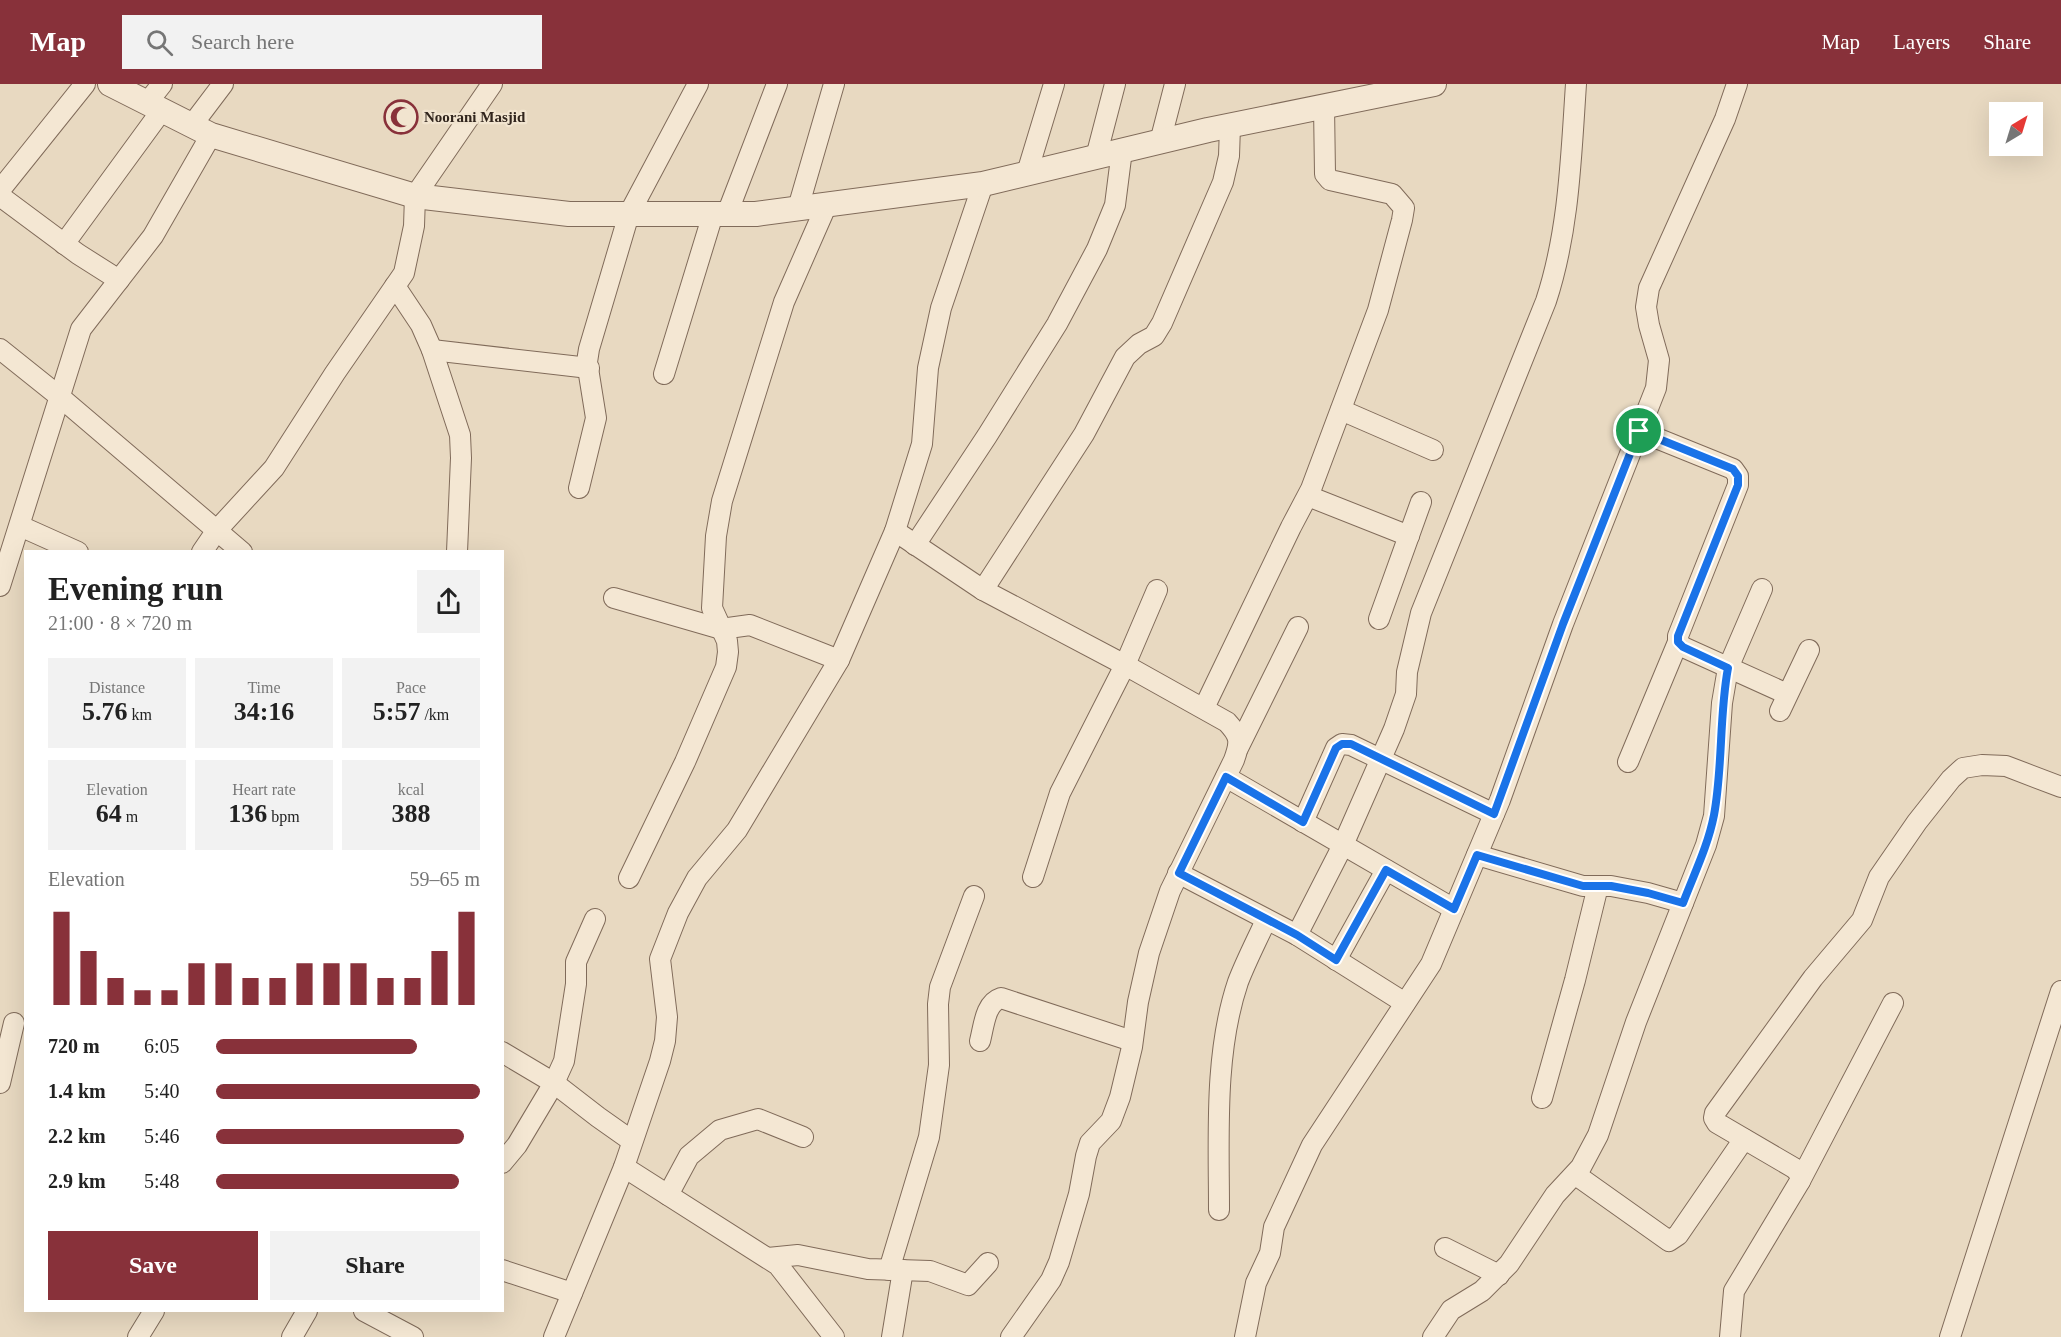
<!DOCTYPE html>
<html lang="en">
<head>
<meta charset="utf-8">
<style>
	:root { --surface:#fff; --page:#f2f2f2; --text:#222; --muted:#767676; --accent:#88313a }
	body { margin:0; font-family:Georgia,serif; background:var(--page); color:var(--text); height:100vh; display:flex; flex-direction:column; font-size:22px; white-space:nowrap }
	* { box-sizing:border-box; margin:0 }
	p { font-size:20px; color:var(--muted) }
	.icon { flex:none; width:33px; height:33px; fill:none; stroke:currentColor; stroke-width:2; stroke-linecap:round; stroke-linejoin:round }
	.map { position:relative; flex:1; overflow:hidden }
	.drawer { position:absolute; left:24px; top:466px; width:480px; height:762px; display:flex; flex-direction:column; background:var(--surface); border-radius:0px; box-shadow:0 6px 24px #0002 }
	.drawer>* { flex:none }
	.needle { width:39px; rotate:38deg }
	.tools { position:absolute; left:1989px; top:18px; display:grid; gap:12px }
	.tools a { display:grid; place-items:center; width:54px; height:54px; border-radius:0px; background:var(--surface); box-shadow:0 6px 24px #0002; font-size:30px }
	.pin { position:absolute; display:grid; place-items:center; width:51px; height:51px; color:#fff; margin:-26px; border:3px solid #fff; border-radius:50%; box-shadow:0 2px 6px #0007 }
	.round { display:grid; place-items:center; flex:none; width:63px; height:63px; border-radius:0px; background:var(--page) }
	.headline { display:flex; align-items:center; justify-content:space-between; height:102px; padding:0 24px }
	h1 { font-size:33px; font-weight:800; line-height:45px }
	.stats { display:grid; grid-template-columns:repeat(3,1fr); gap:9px; height:102px; padding:6px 24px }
	.stats div { display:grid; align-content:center; border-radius:0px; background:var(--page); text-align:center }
	.stats b { font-size:26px; font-weight:800 }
	.stats small { font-size:16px; font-weight:400 }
	.stats p { font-size:16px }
	.chart { height:168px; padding:12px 24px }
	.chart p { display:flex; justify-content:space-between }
	.chart svg { width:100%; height:108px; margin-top:6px; stroke:var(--accent); stroke-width:6 }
	.button { display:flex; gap:12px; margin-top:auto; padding:12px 24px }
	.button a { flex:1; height:69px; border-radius:0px; background:var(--accent); color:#fff; font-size:24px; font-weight:800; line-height:69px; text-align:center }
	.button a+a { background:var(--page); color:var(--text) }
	ul { padding:0 24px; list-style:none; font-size:20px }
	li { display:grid; grid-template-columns:96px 72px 1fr; align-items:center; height:45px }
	li i { height:15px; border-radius:8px; background:var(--accent) }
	header { display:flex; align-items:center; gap:36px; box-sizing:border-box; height:84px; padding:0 30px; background:var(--accent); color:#fff }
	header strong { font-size:28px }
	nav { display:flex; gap:33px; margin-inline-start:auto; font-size:21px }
	.search { width:420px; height:54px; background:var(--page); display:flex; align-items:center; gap:15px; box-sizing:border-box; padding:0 21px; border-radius:0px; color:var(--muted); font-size:22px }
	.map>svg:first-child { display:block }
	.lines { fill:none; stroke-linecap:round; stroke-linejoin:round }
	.minor-casing { stroke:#806b5a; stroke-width:22 }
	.tertiary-casing { stroke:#806b5a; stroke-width:26 }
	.minor { stroke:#f4e7d3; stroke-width:20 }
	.tertiary { stroke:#f4e7d3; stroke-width:24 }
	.route-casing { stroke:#fff; stroke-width:12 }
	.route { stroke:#1a73e8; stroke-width:8 }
	.labels { text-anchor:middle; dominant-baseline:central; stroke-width:4.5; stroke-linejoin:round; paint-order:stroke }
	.poi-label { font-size:15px; font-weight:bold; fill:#31251d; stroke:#f1e4cf; text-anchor:start }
</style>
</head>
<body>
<header>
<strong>Map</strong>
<div class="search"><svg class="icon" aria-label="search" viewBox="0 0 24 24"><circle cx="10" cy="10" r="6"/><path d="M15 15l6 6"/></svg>Search here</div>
<nav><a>Map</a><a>Layers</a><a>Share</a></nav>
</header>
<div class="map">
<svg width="2061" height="1253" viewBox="0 0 2061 1253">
	<rect width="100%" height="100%" fill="#e8d9c1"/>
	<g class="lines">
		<defs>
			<g id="minor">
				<path d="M147,19l15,-19"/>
				<path d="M192,41l31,-41"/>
				<path d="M1160,58l15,-58"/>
				<path d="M1096,73l19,-73"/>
				<path d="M1027,89l27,-89"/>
				<path d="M0,106l85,-106"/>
				<path d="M0,112l78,58 41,26"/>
				<path d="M798,124l36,-124"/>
				<path d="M727,130l50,-130"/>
				<path d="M64,160l98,-134"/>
				<path d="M395,202l26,39 11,25 28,85 1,23 -4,94"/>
				<path d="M0,265l60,48 182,155"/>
				<path d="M432,266l157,18"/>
				<path d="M664,290l49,-160"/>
				<path d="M1341,326l92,40"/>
				<path d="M1639,347l94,38 5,7v9l-60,151v6l5,5 104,47"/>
				<path d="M579,404l17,-70 -9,-56 2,-13 40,-135 69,-130"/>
				<path d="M1308,412l101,40"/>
				<path d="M20,442l58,26"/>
				<path d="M895,447l88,59 142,75 102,57c13,14 14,19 7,38l-64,131 -21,62 -11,49 -6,45 -12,50 -9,24 -21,22 -4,13 -7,38 -20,68 -8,18 -40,57"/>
				<path d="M915,461l72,-109 70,-112 40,-75 18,-44 7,-55"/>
				<path d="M202,468l15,-22 57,-62 61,-95 69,-100 10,-47 1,-30 77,-112"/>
				<path d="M0,502l81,-257 72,-93 58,-101"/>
				<path d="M983,506l101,-156 41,-77 14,-13 15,-8 8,-13 61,-141 6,-26 1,-30"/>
				<path d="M614,514l107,31 29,-4 89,35"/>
				<path d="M1379,535l42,-117"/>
				<path d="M1204,624l87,-181 20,-38 67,-179 24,-90 2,-12 -12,-14 -62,-14 -5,-6 -1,-68"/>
				<path d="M1780,627l29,-61"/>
				<path d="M1238,664l60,-121"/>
				<path d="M1628,678l50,-120"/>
				<path d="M1226,693l228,132"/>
				<path d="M1303,738l33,-74 6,-4 9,1 143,69"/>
				<path d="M1477,771l106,31h28l37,7 35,10"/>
				<path d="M1178,789l119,62 108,68"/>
				<path d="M1033,793l27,-84 65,-128 32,-75"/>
				<path d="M629,794l56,-116 41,-95 2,-15 -1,-11 -15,-33 4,-72 6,-35 62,-199 43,-98"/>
				<path d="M1297,851l46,-90 51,-116 12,-35 1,-22 14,-59 125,-312c23,-70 25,-143 30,-217"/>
				<path d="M1336,876l50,-90"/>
				<path d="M980,957c4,-15 5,-38 21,-43l131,43"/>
				<path d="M502,968l52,31 44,34 34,24"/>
				<path d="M0,999l14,-60"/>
				<path d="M1542,1014l33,-118 23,-94"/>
				<path d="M502,1079l15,-18 37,-62 10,-22 12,-77v-22l19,-43"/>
				<path d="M624,1083l154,98 56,72"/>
				<path d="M1576,1091l93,66 9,-6 66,-96"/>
				<path d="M1800,1097l93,-178"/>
				<path d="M668,1111l21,-39 31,-26 38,-11 45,18"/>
				<path d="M1219,1126c0,-74 -5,-157 19,-228 8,-21 19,-42 28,-62"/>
				<path d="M1445,1164l54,27"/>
				<path d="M768,1174l30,-3 70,14 62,2 38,14 20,-22"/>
				<path d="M502,1186l70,23"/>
				<path d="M889,1186l40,-133 10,-72 -1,-61 2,-17 34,-91"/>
				<path d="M364,1227l49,26"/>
				<path d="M138,1253l16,-26"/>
				<path d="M292,1253l15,-26"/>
				<path d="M554,1253l70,-170 36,-106 5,-20 2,-24 -7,-58 18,-46 19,-35 40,-48 102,-170 56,-129 27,-87 6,-76 13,-60 42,-124"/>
				<path d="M892,1253l11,-67"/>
				<path d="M1245,1253l11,-54 14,-30 4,-26 38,-82 119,-181 69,-164 63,-176 93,-236 3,-28 -10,-35 -3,-18 3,-19 76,-169 12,-35"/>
				<path d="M1433,1253l18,-27 31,-19 27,-27 46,-69 26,-28 17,-32 38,-113 70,-177 8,-29 8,-113 6,-35 34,-79"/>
				<path d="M1730,1253l4,-46 66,-110v-7l-6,-6 -77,-45 -3,-5 1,-5 98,-135 49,-58 17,-43 38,-55 34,-43 12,-11 19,-3 24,1 55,21"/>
				<path d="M1950,1253l111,-346"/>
			</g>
			<path id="tertiary" d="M110,0l101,51 204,61 154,18h187l227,-30 225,-54 226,-46"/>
		</defs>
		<use href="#minor" class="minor-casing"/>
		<use href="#tertiary" class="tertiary-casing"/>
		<use href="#minor" class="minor"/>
		<use href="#tertiary" class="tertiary"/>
	</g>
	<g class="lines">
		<defs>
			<path id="route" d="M1639,347l94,38 5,7v9l-60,151v6l5,5 45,21c-9,48 -5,99 -14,147 -6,31 -20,59 -31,88l-35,-10 -37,-7h-28l-106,-31 -23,54 -68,-39 -50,90 -39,-25 -118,-62 47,-96 77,45 33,-74 6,-4h9l143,70 69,-190z"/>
		</defs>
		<use href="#route" class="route-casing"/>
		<use href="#route" class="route"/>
	</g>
	<defs>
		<symbol id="mosque-ring" viewBox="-11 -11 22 22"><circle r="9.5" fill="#f1e4cf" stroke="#88313a" stroke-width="1.5"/><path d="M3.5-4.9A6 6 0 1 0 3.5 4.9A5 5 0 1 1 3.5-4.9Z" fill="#88313a"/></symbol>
	</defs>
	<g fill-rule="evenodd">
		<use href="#mosque-ring" x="382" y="14" width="38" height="38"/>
	</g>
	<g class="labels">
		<g class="poi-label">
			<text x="424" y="33">Noorani Masjid</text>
		</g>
	</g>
</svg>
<div class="tools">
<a><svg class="needle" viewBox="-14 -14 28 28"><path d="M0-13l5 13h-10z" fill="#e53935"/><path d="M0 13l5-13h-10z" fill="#767676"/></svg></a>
</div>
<div class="pin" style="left:1639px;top:347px;background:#1e9e55"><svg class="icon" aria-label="arrive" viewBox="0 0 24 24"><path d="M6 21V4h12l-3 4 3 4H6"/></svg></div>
<section class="drawer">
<div class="headline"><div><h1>Evening run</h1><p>21:00 · 8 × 720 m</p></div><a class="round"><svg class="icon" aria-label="share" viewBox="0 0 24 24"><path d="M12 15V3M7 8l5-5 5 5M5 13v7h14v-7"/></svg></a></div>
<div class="stats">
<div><p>Distance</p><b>5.76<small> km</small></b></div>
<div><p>Time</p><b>34:16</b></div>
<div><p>Pace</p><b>5:57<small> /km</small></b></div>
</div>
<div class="stats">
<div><p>Elevation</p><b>64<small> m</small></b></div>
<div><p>Heart rate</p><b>136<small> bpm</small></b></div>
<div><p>kcal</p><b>388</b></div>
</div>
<div class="chart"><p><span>Elevation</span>59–65 m</p>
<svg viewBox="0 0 160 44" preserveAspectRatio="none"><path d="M5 44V6M15 44V22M25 44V33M35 44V38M45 44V38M55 44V27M65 44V27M75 44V33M85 44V33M95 44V27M105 44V27M115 44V27M125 44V33M135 44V33M145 44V22M155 44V6"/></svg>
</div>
<ul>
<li><b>720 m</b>6:05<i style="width:76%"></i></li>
<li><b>1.4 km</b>5:40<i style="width:100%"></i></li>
<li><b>2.2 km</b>5:46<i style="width:94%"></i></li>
<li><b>2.9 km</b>5:48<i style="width:92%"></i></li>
</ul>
<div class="button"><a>Save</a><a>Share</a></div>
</section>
</div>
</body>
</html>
